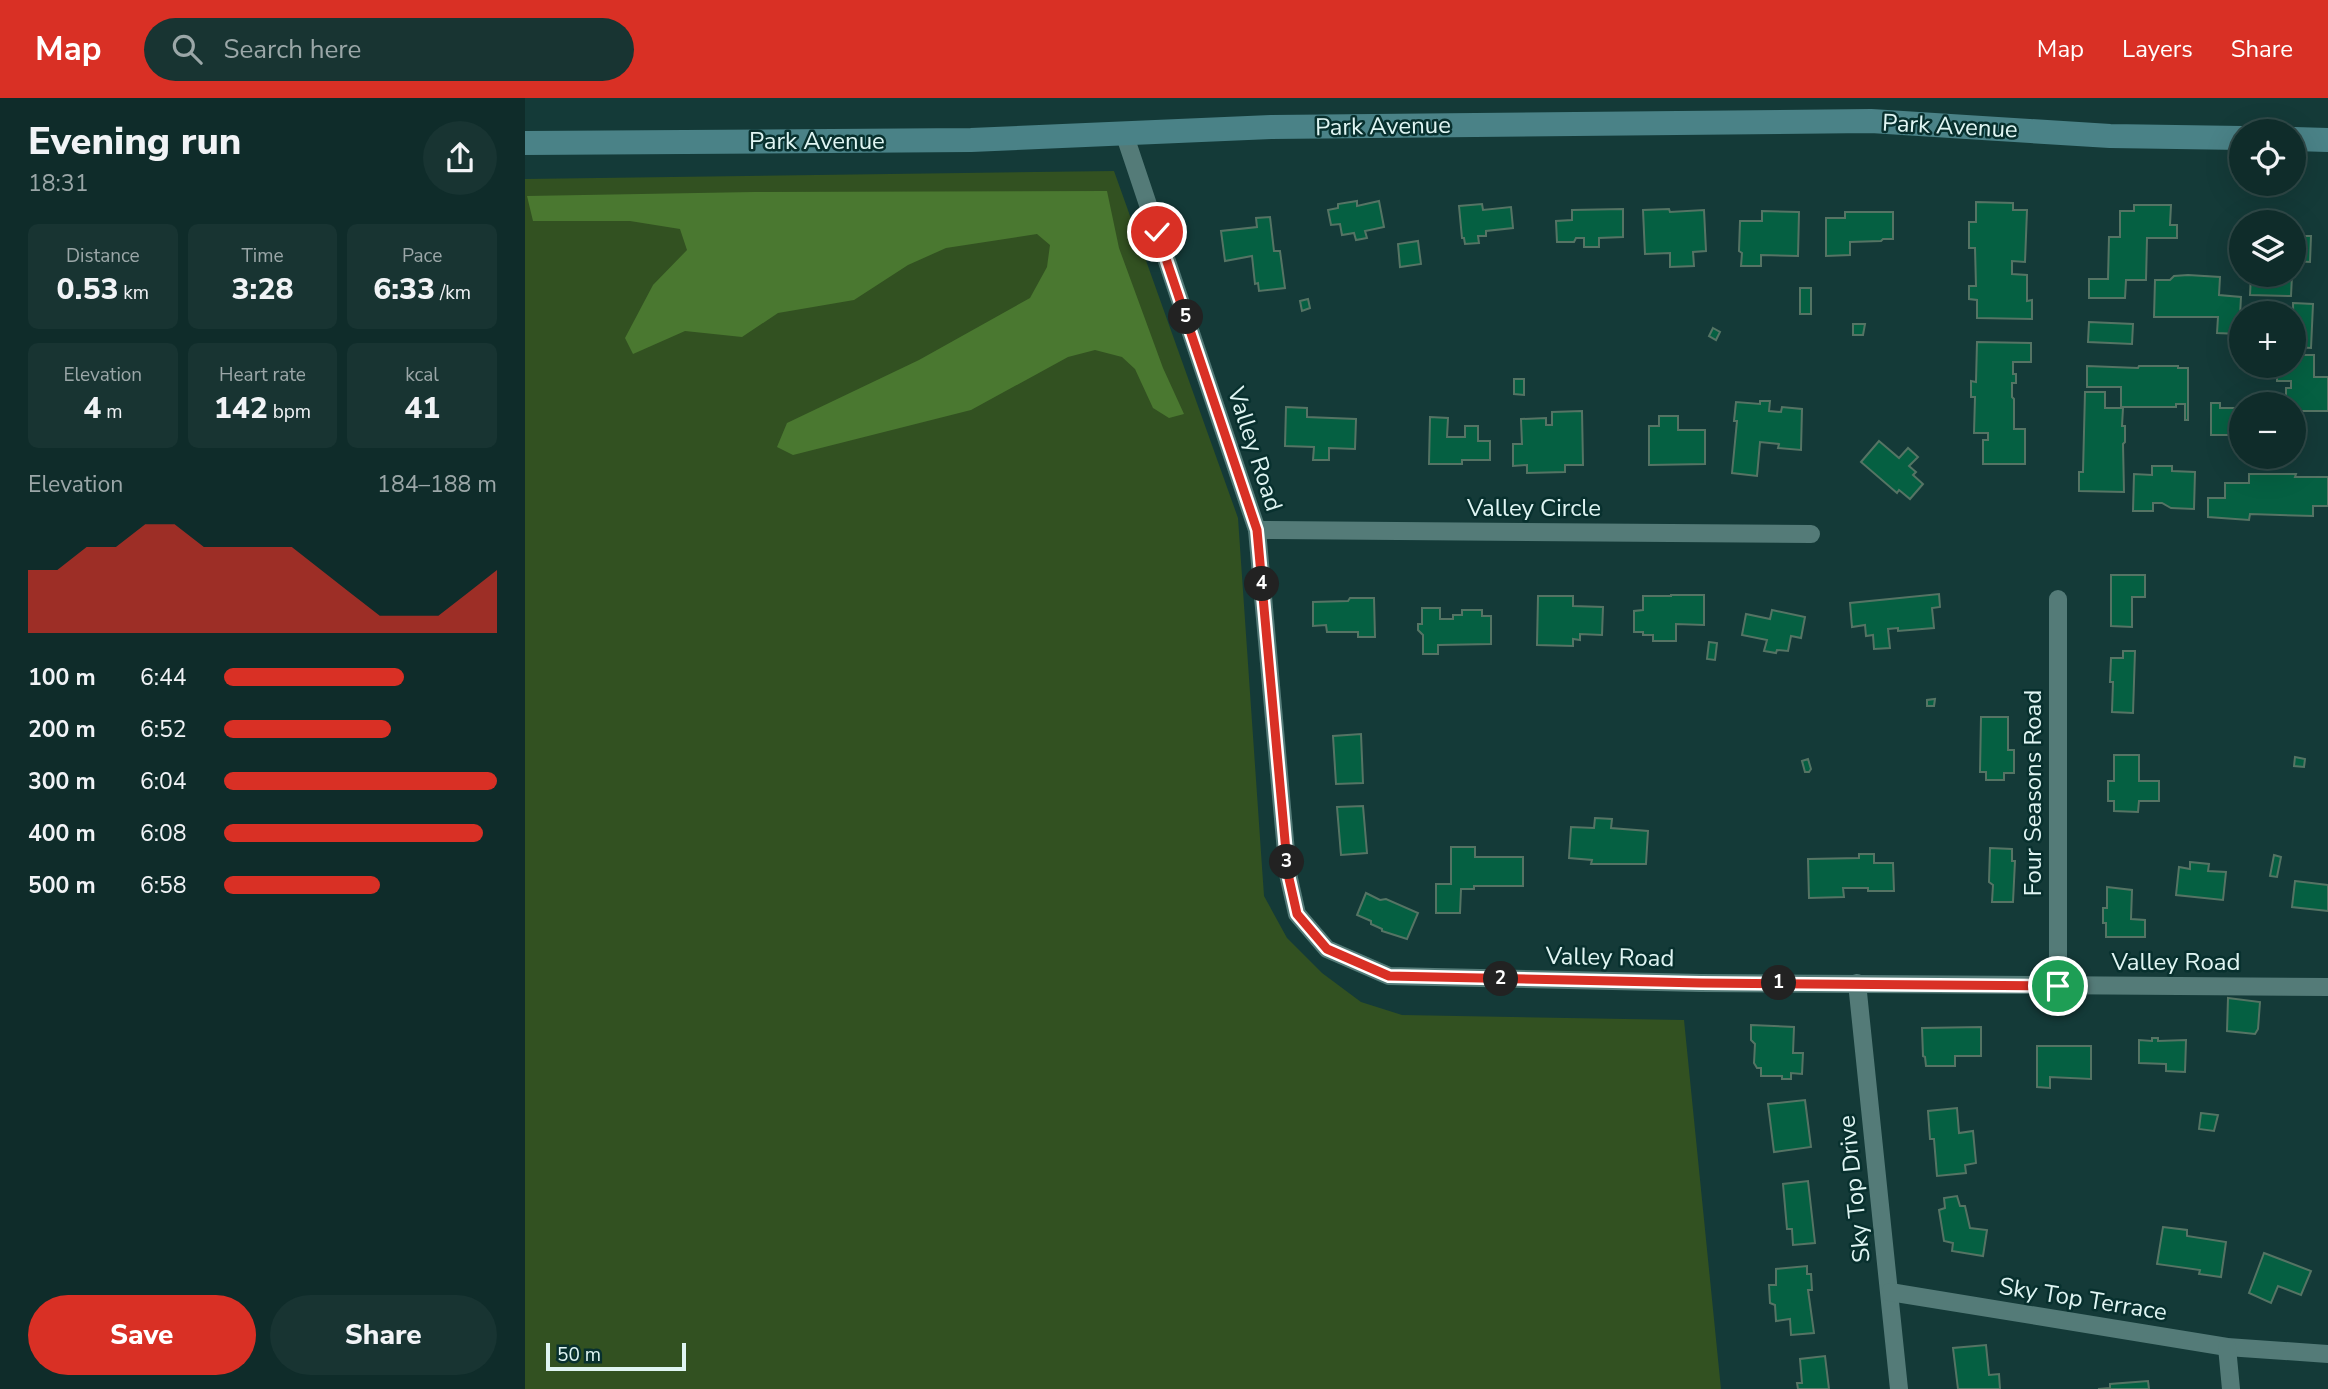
<!DOCTYPE html>
<html lang="en">
<head>
<meta charset="utf-8">
<style>
	:root { --surface:#0f2c2a; --page:#183432; --text:#f1f3f6; --muted:#9ba7a8; --line:#2f4847; --accent:#d93025 }
	body { margin:0; font-family:"Nunito Sans",sans-serif; background:var(--page); color:var(--text); height:100vh; display:flex; flex-direction:column; font-size:26px; white-space:nowrap }
	* { box-sizing:border-box; margin:0 }
	p { font-size:23px; color:var(--muted) }
	.icon { flex:none; width:38px; height:38px; fill:none; stroke:currentColor; stroke-width:2; stroke-linecap:round; stroke-linejoin:round }
	.map { position:relative; flex:1; overflow:hidden }
	.details { display:flex; flex-direction:column; background:var(--surface); width:525px }
	.details>* { flex:none }
	.controls { position:absolute; left:1704px; top:21px; display:grid; gap:14px }
	.controls a { display:grid; place-items:center; width:77px; height:77px; border-radius:50%; background:var(--surface); box-shadow:0 7px 28px #0002,0 0 0 2px var(--line); font-size:35px }
	.scale { position:absolute; left:21px; bottom:18px; width:140px; box-sizing:border-box; padding-left:7px; border:4px solid #e0f5f3; border-top:0; font-size:19px; line-height:24px; white-space:nowrap; color:#e0f5f3; -webkit-text-stroke:5px #08302e; paint-order:stroke }
	.pin { position:absolute; display:grid; place-items:center; width:60px; height:60px; color:#fff; margin:-30px; border:4px solid #fff; border-radius:50%; box-shadow:0 2px 7px #0007 }
	.km { position:absolute; width:35px; height:35px; margin:-18px; border-radius:50%; background:#222; color:#fff; font-size:19px; line-height:35px; text-align:center }
	.round { display:grid; place-items:center; flex:none; width:74px; height:74px; border-radius:37px; background:var(--page) }
	.summary { display:flex; align-items:center; justify-content:space-between; height:119px; padding:0 28px }
	h1 { font-size:38px; font-weight:800; line-height:52px }
	.metrics { display:grid; grid-template-columns:repeat(3,1fr); gap:10px; height:119px; padding:7px 28px }
	.metrics div { display:grid; align-content:center; border-radius:10px; background:var(--page); text-align:center }
	.metrics b { font-size:30px; font-weight:800 }
	.metrics small { font-size:19px; font-weight:400 }
	.metrics p { font-size:19px }
	.chart { height:196px; padding:14px 28px }
	.chart p { display:flex; justify-content:space-between }
	.chart svg { width:100%; height:126px; margin-top:7px; fill:var(--accent); opacity:.7 }
	.primary-button { display:flex; gap:14px; margin-top:auto; padding:14px 28px }
	.primary-button a { flex:1; height:80px; border-radius:42px; background:var(--accent); color:#fff; font-size:28px; font-weight:800; line-height:80px; text-align:center }
	.primary-button a+a { background:var(--page); color:var(--text) }
	ul { padding:0 28px; list-style:none; font-size:23px }
	li { display:grid; grid-template-columns:112px 84px 1fr; align-items:center; height:52px }
	li i { height:18px; border-radius:9px; background:var(--accent) }
	header { display:flex; align-items:center; gap:42px; box-sizing:border-box; height:98px; padding:0 35px; background:var(--accent); color:#fff }
	header strong { font-size:33px }
	nav { display:flex; gap:38px; margin-inline-start:auto; font-size:24px }
	.search { width:490px; height:63px; background:var(--page); display:flex; align-items:center; gap:18px; box-sizing:border-box; padding:0 24px; border-radius:38px; color:var(--muted); font-size:26px }
	main { display:flex; flex:1; min-height:0 }
	.map>svg:first-child { display:block }
	.green { fill:#325121 }
	.forest { fill:#4a7830 }
	.building { fill:#056042; stroke:#557464; stroke-width:2 }
	.lines { fill:none; stroke-linecap:round; stroke-linejoin:round }
	.street { stroke:#547b78; stroke-width:18 }
	.secondary { stroke:#4a8287; stroke-width:24 }
	.route-casing { stroke:#fff; stroke-width:14 }
	.route { stroke:#d93025; stroke-width:9 }
	.labels { text-anchor:middle; dominant-baseline:central; stroke-width:5; stroke-linejoin:round; paint-order:stroke }
	.street-label { font-size:24px; fill:#e0f5f3; stroke:#08302e }
</style>
</head>
<body>
<header>
<strong>Map</strong>
<div class="search"><svg class="icon" aria-label="search" viewBox="0 0 24 24"><circle cx="10" cy="10" r="6"/><path d="M15 15l6 6"/></svg>Search here</div>
<nav><a>Map</a><a>Layers</a><a>Share</a></nav>
</header>
<main>
<section class="details">
<div class="summary"><div><h1>Evening run</h1><p>18:31</p></div><a class="round"><svg class="icon" aria-label="share" viewBox="0 0 24 24"><path d="M12 15V3M7 8l5-5 5 5M5 13v7h14v-7"/></svg></a></div>
<div class="metrics">
<div><p>Distance</p><b>0.53<small> km</small></b></div>
<div><p>Time</p><b>3:28</b></div>
<div><p>Pace</p><b>6:33<small> /km</small></b></div>
</div>
<div class="metrics">
<div><p>Elevation</p><b>4<small> m</small></b></div>
<div><p>Heart rate</p><b>142<small> bpm</small></b></div>
<div><p>kcal</p><b>41</b></div>
</div>
<div class="chart"><p><span>Elevation</span>184–188 m</p>
<svg viewBox="0 0 160 44" preserveAspectRatio="none"><path d="M0 44V22L10 22L20 14L30 14L40 6L50 6L60 14L70 14L80 14L90 14L100 22L110 30L120 38L130 38L140 38L150 30L160 22V44z"/></svg>
</div>
<ul>
<li><b>100 m</b>6:44<i style="width:66%"></i></li>
<li><b>200 m</b>6:52<i style="width:61%"></i></li>
<li><b>300 m</b>6:04<i style="width:100%"></i></li>
<li><b>400 m</b>6:08<i style="width:95%"></i></li>
<li><b>500 m</b>6:58<i style="width:57%"></i></li>
</ul>
<div class="primary-button"><a>Save</a><a>Share</a></div>
</section>
<div class="map">
<svg width="1803" height="1291" viewBox="0 0 1803 1291">
	<rect width="100%" height="100%" fill="#143a38"/>
	<path class="green" d="M589,73l124,347 26,378 23,42 35,35 39,29 41,13 282,5 37,369h-1196v-1210z"/>
	<path class="forest" d="M582,93l12,57 44,120 21,46 -15,4 -16,-10 -18,-39 -13,-12 -27,-7 -27,7 -97,53 -178,45 -16,-8 10,-24 132,-63 111,-62 17,-31 3,-22 -13,-11 -91,14 -38,17 -54,35 -76,13 -36,24 -57,-6 -52,23 -8,-16 28,-53 34,-35 -7,-21 -50,-8h-97l-6,-25 227,-4z"/>
	<g class="building">
		<path d="M832,103v5l22,-5 5,26 -19,4 2,7 -11,2 -2,-7 -12,2 -2,-11 -9,1 -3,-15 10,-2v-4z"/>
		<path d="M1451,104l37,1v7h14l-2,52 -13,-1v13l15,1v26l5,-1v19l-55,-1v-18l-8,-1v-13h7l-1,-38h-6v-26h7z"/>
		<path d="M957,106l1,6 28,-3 2,21 -27,3v5h-8l1,7 -14,1 -1,-6h-2l-3,-32z"/>
		<path d="M1609,107h37l-1,20h7v13h-30l-1,42h-20l-1,18h-36v-19h19l1,-42h11v-26h14z"/>
		<path d="M1098,111v28l-24,1v9h-15v-9h-8l-2,4h-17l-1,-21 16,-1v-10z"/>
		<path d="M1144,111l1,3 34,-2 2,41 -13,1 1,14 -24,1v-14l-25,1 -2,-44z"/>
		<path d="M1237,113l37,1 -1,44 -37,-1v11h-20l1,-13 -3,-2 1,-30h22z"/>
		<path d="M1320,114h48v27h-10l-2,2 -31,1v13l-24,1v-38h19z"/>
		<path d="M745,119l4,34h6l5,37 -26,3 -1,-8 -3,1 -3,-28 -27,5 -4,-30 36,-4 -1,-9z"/>
		<path d="M1769,131l2,7h15l-1,26 -16,-1z"/>
		<path d="M893,143l3,23 -21,3 -2,-23z"/>
		<path d="M1663,177l32,2 -1,18 22,2 -2,37 -22,-1 1,-16h-64l1,-37h15l4,-4z"/>
		<path d="M1726,177h41l-1,21 -41,-1z"/>
		<rect x="1275" y="190" width="11" height="26"/>
		<path d="M783,201l2,9 -8,3 -2,-10z"/>
		<path d="M1768,205l20,1 -2,44 -17,-1z"/>
		<path d="M1564,224l44,2 -1,20 -44,-2z"/>
		<path d="M1328,226h12l-2,11h-10z"/>
		<path d="M1188,230l7,4 -4,8 -7,-4z"/>
		<path d="M1452,244l54,1v19h-18v12h3v9h-4v14l2,2v30h11v35h-42v-24h5v-7h-14l1,-36h-4v-16l5,1z"/>
		<path d="M1769,257h20v22h14v34h-34v-7h-8v-16h5v-7h-14v-15h17z"/>
		<path d="M1562,268l51,2 1,-2h39v2h10v52h-3v-16h-9v3h-55v-20h-34z"/>
		<path d="M989,281h10v16l-10,-1z"/>
		<path d="M1560,294h20v16h18l-1,18h3v16l-2,2 1,48 -45,-1v-19h4z"/>
		<path d="M1235,303h10l-1,10 12,1 1,-5 20,2 -1,41 -23,-2 1,-4 -19,-2 -3,34 -25,-3 5,-52h-3l2,-19 24,2z"/>
		<path d="M1686,305h9v5h22v27h-31z"/>
		<path d="M761,309l21,1v9l49,2 -1,30 -26,-1v12h-16l1,-13 -29,-1z"/>
		<path d="M1057,313l1,54h-18v7l-38,1v-8l-14,1v-22h9l-1,-25 25,-1v7h6v-13z"/>
		<path d="M1134,318h19v14h27v34l-56,1v-39h10z"/>
		<path d="M905,319l18,1 -1,19h18v-11h13v15h12v19h-28v4h-33z"/>
		<path d="M1354,343l20,17 9,-10 10,9 -9,9 7,6 -3,3 10,9 -13,15 -11,-9 -2,3 -36,-31z"/>
		<path d="M1627,368h20v5l23,1 -1,37 -23,-1 -9,-5h-9v8h-20l1,-37 18,1z"/>
		<path d="M1724,376h47l-1,3h33v29h-15v10l-63,-2 -1,6 -41,-3v-19h17v-15h24z"/>
		<path d="M1586,477h34v22h-13v30l-21,-1z"/>
		<path d="M1414,496l1,13 -8,1 2,20 -36,3v-3l-10,1 2,19 -16,1 -1,-14 -7,1 -1,-11 -13,2 -2,-24z"/>
		<path d="M1146,497h33v30l-28,-1v17h-23v-6h-10v-3h-9v-21l9,-1v-14h28z"/>
		<path d="M1013,498h35v10l30,1 -1,28 -22,-1v6l-7,-1v7l-36,-1z"/>
		<path d="M825,500h24l1,39h-17v-5h-31l-1,-7 -13,1v-24l35,-1z"/>
		<path d="M897,510h18v11h13v-4h9v-5h20v6h9v28l-53,1v9h-15v-19l-5,-5v-6h4z"/>
		<path d="M1247,512l33,7 -4,21 -10,-2 -3,15 -11,-1 -1,3 -12,-2 3,-11 -25,-5 4,-21 24,5z"/>
		<path d="M1184,544l8,1 -2,17 -8,-1z"/>
		<path d="M1598,553h12l-2,62 -21,-1 1,-30h-3l1,-24h12z"/>
		<path d="M1410,601l-1,7h-7v-6z"/>
		<path d="M1456,619h27v33h6v23h-10v7h-18v-8h-6z"/>
		<path d="M836,636l2,49 -27,1 -3,-48z"/>
		<path d="M1589,657h25v26h20v20h-20l-1,11 -24,-1v-10h-6v-20h6z"/>
		<path d="M1770,659l10,2 -1,8 -10,-1z"/>
		<path d="M1283,661l3,10 -2,3h-4l-3,-11z"/>
		<path d="M838,708l4,47 -26,2 -4,-48z"/>
		<path d="M1070,720l17,1 -1,9 37,3 -2,33h-55l1,-4 -23,-2 2,-31 23,1z"/>
		<path d="M926,749h24v10h48v29h-49v3h-13l-1,24h-24v-29h15z"/>
		<path d="M1465,750l22,1v12h3l-2,41h-21l1,-17 -4,-3z"/>
		<path d="M1334,756h15v9h19l1,28h-26v-3h-25l1,9 -35,1 -1,-39 51,-1z"/>
		<path d="M1749,757l7,2 -4,20 -7,-1z"/>
		<path d="M1665,764l19,2 -1,7 18,1 -3,28 -47,-5 3,-28 11,2z"/>
		<path d="M1770,783l33,4v26l-36,-4z"/>
		<path d="M1582,789l25,3 -1,29 14,1v17h-39v-14h-3v-15h4z"/>
		<path d="M841,795l14,7 6,-1 32,14 -11,26 -25,-8v-2l-11,-5v-3l-14,-6z"/>
		<path d="M1703,900l32,4 -2,27 -3,5 -28,-3z"/>
		<path d="M1226,927l43,2 -1,26h10l-1,21 -11,-1v6h-9v-3h-21v-8h-4l-3,-5 1,-19 -4,-4z"/>
		<path d="M1456,929v29h-26v10h-29l-1,-9 -2,-1 -1,-28z"/>
		<path d="M1627,940h6v3l28,-1 -1,32 -19,-1v-7l-27,-1v-23l13,1z"/>
		<path d="M1512,948h54v33l-41,-2v11l-13,-1z"/>
		<path d="M1280,1002l6,47 -37,5 -6,-48z"/>
		<path d="M1432,1010l2,25 14,-2 3,32 -11,2 1,8 -29,3 -3,-37h-4l-2,-28z"/>
		<path d="M1676,1015l17,2 -4,16 -15,-2z"/>
		<path d="M1283,1083l7,62 -22,2 -1,-16h-5l-4,-45z"/>
		<path d="M1432,1098l3,10h5l5,22 17,2 -4,26 -31,-5 1,-8 -9,-2 -5,-31 6,-2 -1,-10z"/>
		<path d="M1638,1129l24,3v6l39,6 -5,35 -22,-3 1,-4 -43,-6z"/>
		<path d="M1739,1155l47,18 -10,24 -23,-9 -7,17 -22,-10z"/>
		<path d="M1282,1168v8h4l1,16h-4l6,43 -23,2 -1,-16 -14,2 -1,-16 -5,-2 -1,-18h7v-16z"/>
		<path d="M1461,1247l3,30 10,-1 1,15h-42l-5,-41z"/>
		<path d="M1300,1258l4,33h-31l-1,-6h5l-2,-24z"/>
		<path d="M1623,1283l1,8h-51l12,-1v-4z"/>
	</g>
	<g class="lines">
		<g class="street">
			<path d="M599,35l133,397 31,344 9,40 30,35 62,27 312,7 627,4"/>
			<path d="M732,432l554,4"/>
			<path d="M1533,501v387"/>
			<path d="M1332,885l42,406"/>
			<path d="M1365,1194l337,55 101,7"/>
			<path d="M1702,1249l4,42"/>
		</g>
		<g class="secondary">
			<path d="M1769,41l34,1"/>
			<path d="M0,45l446,-3 300,-13 600,-6 239,15 132,2"/>
		</g>
	</g>
	<g class="lines">
		<defs>
			<path id="route" d="M632,134l100,298 31,344 9,40 30,35 62,27 312,7 357,3"/>
		</defs>
		<use href="#route" class="route-casing"/>
		<use href="#route" class="route"/>
	</g>
	<g class="labels">
		<g class="street-label">
			<text transform="translate(858 28) rotate(-1)">Park Avenue</text>
			<text transform="translate(1425 28) rotate(3)">Park Avenue</text>
			<text x="292" y="43">Park Avenue</text>
			<text transform="translate(730 351) rotate(72)">Valley Road</text>
			<text x="1009" y="410">Valley Circle</text>
			<text transform="translate(1508 695) rotate(-90)">Four Seasons Road</text>
			<text transform="translate(1085 859) rotate(1)">Valley Road</text>
			<text x="1651" y="864">Valley Road</text>
			<text transform="translate(1329 1091) rotate(-96)">Sky Top Drive</text>
			<text transform="translate(1558 1201) rotate(9)">Sky Top Terrace</text>
		</g>
	</g>
</svg>
<div class="controls">
<a><svg class="icon" aria-label="locate" viewBox="0 0 24 24"><circle cx="12" cy="12" r="6"/><path d="M12 2v4M12 18v4M2 12h4M18 12h4"/></svg></a>
<a><svg class="icon" aria-label="layers" viewBox="0 0 24 24"><path d="M12 4l9 5-9 5-9-5zM3 14l9 5 9-5"/></svg></a>
<a>+</a>
<a>−</a>
</div>
<div class="scale">50 m</div>
<div class="pin" style="left:1533px;top:888px;background:#1e9e55"><svg class="icon" aria-label="arrive" viewBox="0 0 24 24"><path d="M6 21V4h12l-3 4 3 4H6"/></svg></div>
<div class="pin" style="left:632px;top:134px;background:#d93025"><svg class="icon" aria-label="check" viewBox="0 0 24 24"><path d="M5 12l5 5 9-10"/></svg></div>
<b class="km" style="left:1254px;top:885px">1</b>
<b class="km" style="left:976px;top:881px">2</b>
<b class="km" style="left:762px;top:764px">3</b>
<b class="km" style="left:737px;top:486px">4</b>
<b class="km" style="left:661px;top:219px">5</b>
</div>
</main>
</body>
</html>
